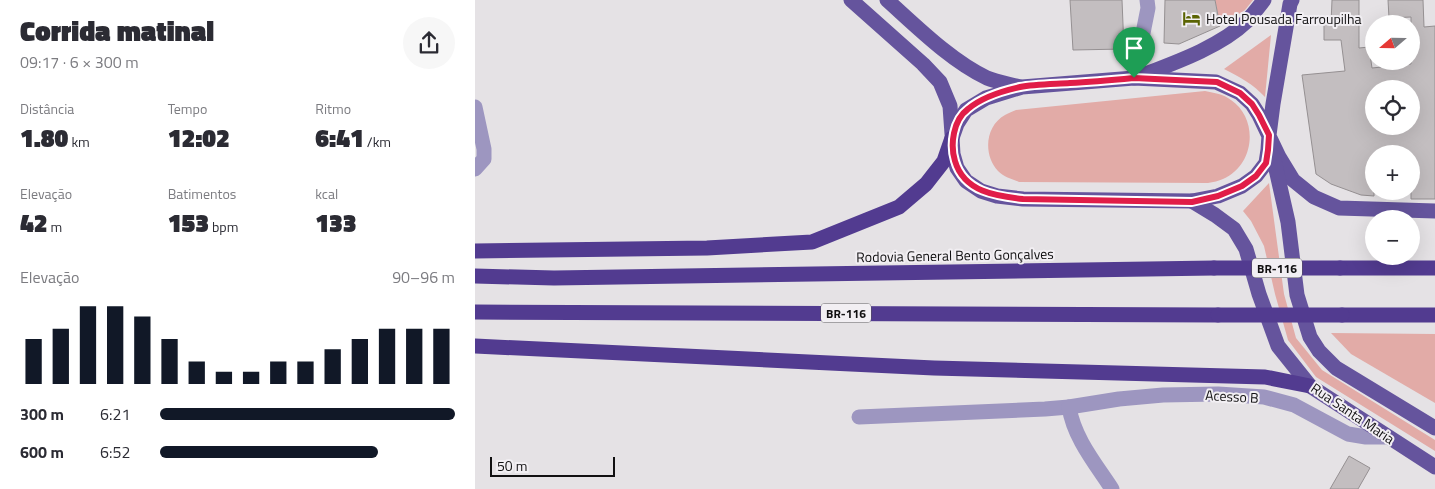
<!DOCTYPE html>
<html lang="pt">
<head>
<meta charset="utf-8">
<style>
	:root { --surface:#fff; --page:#f7f7f7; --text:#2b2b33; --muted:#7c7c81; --accent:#111827 }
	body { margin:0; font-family:"Titillium Web",sans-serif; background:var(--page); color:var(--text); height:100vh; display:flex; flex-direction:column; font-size:19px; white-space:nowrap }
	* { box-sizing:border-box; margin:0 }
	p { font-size:16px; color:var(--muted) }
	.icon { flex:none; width:28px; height:28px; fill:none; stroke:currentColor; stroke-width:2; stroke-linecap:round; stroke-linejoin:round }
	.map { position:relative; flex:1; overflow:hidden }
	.side { display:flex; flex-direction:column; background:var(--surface); width:475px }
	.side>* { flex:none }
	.needle { width:32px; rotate:250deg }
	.fabs { position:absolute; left:890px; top:15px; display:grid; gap:10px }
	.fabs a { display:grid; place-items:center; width:55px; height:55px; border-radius:50%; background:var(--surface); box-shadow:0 5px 20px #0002; font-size:25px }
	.scale { position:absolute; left:15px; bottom:12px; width:125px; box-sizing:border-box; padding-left:5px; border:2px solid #111011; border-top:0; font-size:14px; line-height:18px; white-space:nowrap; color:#111011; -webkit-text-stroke:4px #f2eff3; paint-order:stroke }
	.pin { position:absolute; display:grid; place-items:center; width:42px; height:42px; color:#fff; margin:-51px -21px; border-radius:50% 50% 50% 0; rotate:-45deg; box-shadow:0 0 5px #0007 }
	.pin .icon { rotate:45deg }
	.round { display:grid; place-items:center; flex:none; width:52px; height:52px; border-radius:26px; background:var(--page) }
	.summary { display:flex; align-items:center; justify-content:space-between; height:85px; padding:0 20px }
	h1 { font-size:28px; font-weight:800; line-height:38px }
	.metrics { display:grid; grid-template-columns:repeat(3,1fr); gap:8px; height:85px; padding:5px 20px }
	.metrics div { display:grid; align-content:center }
	.metrics b { font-size:25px; font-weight:800 }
	.metrics small { font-size:14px; font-weight:400 }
	.metrics p { font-size:14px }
	.chart { height:140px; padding:10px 20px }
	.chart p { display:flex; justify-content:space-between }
	.chart svg { width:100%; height:90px; margin-top:5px; stroke:var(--accent); stroke-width:6 }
	ul { padding:0 20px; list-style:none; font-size:16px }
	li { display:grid; grid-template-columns:80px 60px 1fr; align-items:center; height:38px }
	li i { height:12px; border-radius:6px; background:var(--accent) }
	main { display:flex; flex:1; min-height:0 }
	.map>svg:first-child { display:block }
	.green { fill:#e2aba7 }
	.building { fill:#c3bec0; stroke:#959092; fill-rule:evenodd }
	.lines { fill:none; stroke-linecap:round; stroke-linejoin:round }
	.minor { stroke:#9d96c0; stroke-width:15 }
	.major { stroke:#65549d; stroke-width:15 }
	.highway { stroke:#523b90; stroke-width:15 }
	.highway-bridge { stroke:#523b90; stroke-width:15 }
	.route-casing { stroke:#fff; stroke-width:10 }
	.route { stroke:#e11d48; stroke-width:6 }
	.labels { text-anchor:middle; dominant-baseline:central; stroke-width:4; stroke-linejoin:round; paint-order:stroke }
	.shield { fill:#f2eff3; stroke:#545355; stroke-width:1 }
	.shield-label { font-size:12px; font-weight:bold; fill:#111011 }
	.poi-label { font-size:14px; fill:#111011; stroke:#f2eff3; text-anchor:start }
	.street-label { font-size:14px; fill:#111011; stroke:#f2eff3 }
</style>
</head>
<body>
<main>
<section class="side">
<div class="summary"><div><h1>Corrida matinal</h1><p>09:17 · 6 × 300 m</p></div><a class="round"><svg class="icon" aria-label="share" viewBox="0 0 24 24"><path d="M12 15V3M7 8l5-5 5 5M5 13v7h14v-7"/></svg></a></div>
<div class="metrics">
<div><p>Distância</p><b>1.80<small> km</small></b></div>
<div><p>Tempo</p><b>12:02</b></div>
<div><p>Ritmo</p><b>6:41<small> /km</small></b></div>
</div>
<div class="metrics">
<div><p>Elevação</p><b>42<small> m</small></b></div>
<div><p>Batimentos</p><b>153<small> bpm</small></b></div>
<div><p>kcal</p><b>133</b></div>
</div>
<div class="chart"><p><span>Elevação</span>90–96 m</p>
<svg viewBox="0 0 160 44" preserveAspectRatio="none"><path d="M5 44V22M15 44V17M25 44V6M35 44V6M45 44V11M55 44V22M65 44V33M75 44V38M85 44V38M95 44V33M105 44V33M115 44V27M125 44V22M135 44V17M145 44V17M155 44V17"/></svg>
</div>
<ul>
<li><b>300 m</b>6:21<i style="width:100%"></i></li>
<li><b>600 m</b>6:52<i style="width:74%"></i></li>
</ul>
</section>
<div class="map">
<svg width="960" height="489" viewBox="0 0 960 489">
	<rect width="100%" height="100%" fill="#e5e2e5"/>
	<g class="green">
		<path d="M740,0h38l-8,10 -25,16z"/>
		<path d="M796,35l-6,62c-12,-13 -25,-20 -41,-28z"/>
		<path d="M730,91c10,2 18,3 26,9 28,19 24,65 -8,79 -4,2 -10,3 -15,4l-189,-1c-7,-3 -15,-5 -21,-11 -15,-16 -13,-45 7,-56 3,-2 7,-3 11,-5z"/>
		<path d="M794,183l15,111 12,44 26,32 113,70v11l-119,-74 -28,-37 -13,-46 -11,-48 -13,-25 -8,-10z"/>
		<path d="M856,333l104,1v69l-84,-49z"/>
	</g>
	<g class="building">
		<path d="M595,0h52l2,49 -51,1z"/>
		<path d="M690,0h50l5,26 -41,18 -15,-1z"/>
		<path d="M857,0h27v48l10,-1 3,21 39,-4v-47l-22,1 -1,-18h35l1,27 11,-1v173h-24v-45h-37v42l-13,-1 -30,-11 -15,-10 -14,-99 43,-4 -4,-31h-17v-16h7zM899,89h37v37h-37z"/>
		<path d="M874,456l21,12 -12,21h-28z"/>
	</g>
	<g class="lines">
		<g class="minor">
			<path d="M659,78l14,-70 -1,-8"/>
			<path d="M0,107l9,42v10l-9,10"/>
			<path d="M384,417l186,-8 24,-2"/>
			<path d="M637,489c-17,-26 -38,-51 -43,-82l50,-8 44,-4 55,-1 46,3 30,8 54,29 18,3h22"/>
		</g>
		<g class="major">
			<path d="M376,0l72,64 17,18 10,24 2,28"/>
			<path d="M412,0c29,26 64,61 100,78 10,4 22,6 33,9"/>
			<path d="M817,0l-2,4 -17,100 -4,31 -1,15 -2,13 -10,13 -14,10 -24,10 -26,5 -169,-2 -26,-3 -16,-5 -15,-10 -9,-13 -4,-14 -1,-16 5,-14 9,-14 20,-12 36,-11 112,-9 82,4 24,11 12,11 7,11 20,42 14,23 21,17 25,11 96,3"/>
			<path d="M665,76c34,-13 80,-29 107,-55 6,-7 12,-14 17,-21"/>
			<path d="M798,156l15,66 9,73 13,42 9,14 17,17 99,60"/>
			<path d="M717,201l23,14 19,14 12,20 13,45 19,52 32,40 125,81"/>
		</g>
		<g class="highway">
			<path d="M0,251l232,-3 105,-6 87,-35 27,-23 18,-23 8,-23"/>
			<path d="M865,268h95"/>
			<path d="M0,276l79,2 660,-10"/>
			<path d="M0,312l743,3"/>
			<path d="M867,315h93"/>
			<path d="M0,346l459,22 331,9 45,9"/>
		</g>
		<g class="highway-bridge">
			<path d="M739,268h126"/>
			<path d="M743,315h124"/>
		</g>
	</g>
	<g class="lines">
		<defs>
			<path id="route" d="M659,78l83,4 23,11 12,11 7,11 10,20 -1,15 -2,13 -10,13 -14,10 -24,10 -26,6 -169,-3c-27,-3 -59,-7 -68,-38 -5,-16 -2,-41 13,-52 14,-12 34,-18 52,-22 14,-3 35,-3 50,-4 21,-1 43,-3 64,-5z"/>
		</defs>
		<use href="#route" class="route-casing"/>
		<use href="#route" class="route"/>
	</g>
	<defs>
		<symbol id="hotel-bare" viewBox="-9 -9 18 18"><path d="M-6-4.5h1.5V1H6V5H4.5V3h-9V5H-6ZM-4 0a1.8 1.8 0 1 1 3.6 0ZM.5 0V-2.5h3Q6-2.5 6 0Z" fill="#5b6403" stroke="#f2eff3" stroke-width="2.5" paint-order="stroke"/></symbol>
	</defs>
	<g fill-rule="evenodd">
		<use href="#hotel-bare" x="704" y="6" width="25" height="25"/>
	</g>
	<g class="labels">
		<g class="shield">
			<rect x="777" y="258.5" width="50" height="19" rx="4"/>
			<rect x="346" y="303.5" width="50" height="19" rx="4"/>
		</g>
		<g class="shield-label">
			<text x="802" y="268">BR-116</text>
			<text x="371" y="313">BR-116</text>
		</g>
		<g class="poi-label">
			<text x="731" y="18">Hotel Pousada Farroupilha</text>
		</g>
		<g class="street-label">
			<text transform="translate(480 255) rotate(-1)">Rodovia General Bento Gonçalves</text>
			<text transform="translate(757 396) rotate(3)">Acesso B</text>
			<text transform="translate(878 413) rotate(34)">Rua Santa Maria</text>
		</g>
	</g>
</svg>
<div class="fabs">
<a><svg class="needle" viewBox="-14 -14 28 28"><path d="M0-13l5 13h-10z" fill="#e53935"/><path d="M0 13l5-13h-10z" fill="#7c7c81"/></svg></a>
<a><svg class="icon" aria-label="locate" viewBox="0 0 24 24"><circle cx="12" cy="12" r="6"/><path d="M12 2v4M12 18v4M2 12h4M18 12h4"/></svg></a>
<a>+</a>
<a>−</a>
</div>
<div class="scale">50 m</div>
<div class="pin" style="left:659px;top:78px;background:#1e9e55"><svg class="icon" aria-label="arrive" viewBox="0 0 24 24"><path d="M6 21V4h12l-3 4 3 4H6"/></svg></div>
</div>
</main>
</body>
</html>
